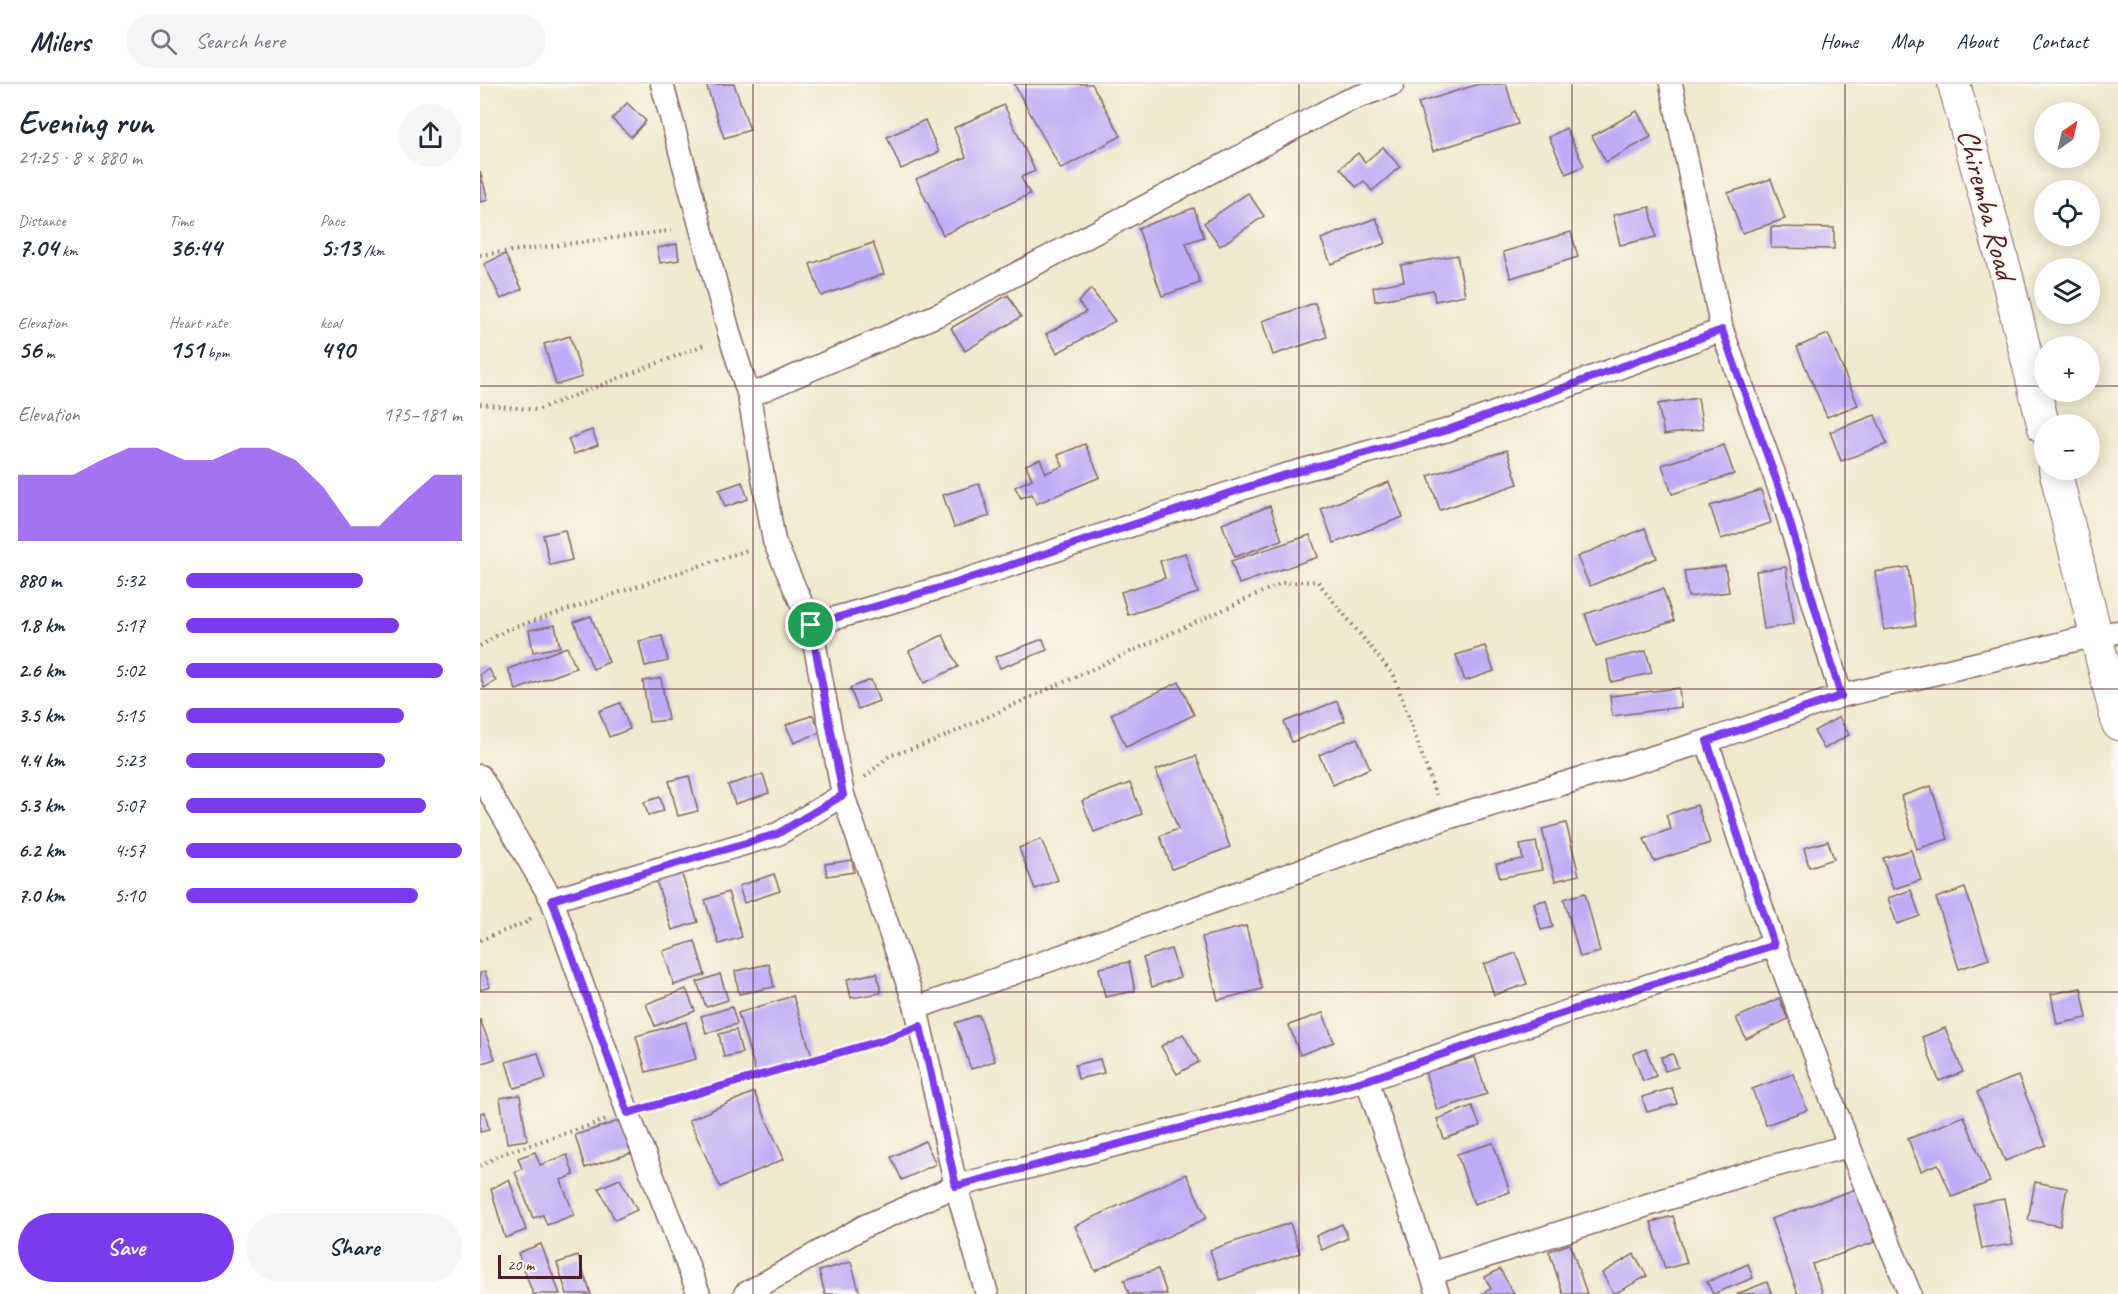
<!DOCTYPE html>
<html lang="en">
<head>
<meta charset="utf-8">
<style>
	:root { --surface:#fff; --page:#f6f6f7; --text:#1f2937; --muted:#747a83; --line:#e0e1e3; --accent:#7c3aed }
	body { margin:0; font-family:Caveat,sans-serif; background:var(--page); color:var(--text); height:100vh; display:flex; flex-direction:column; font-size:22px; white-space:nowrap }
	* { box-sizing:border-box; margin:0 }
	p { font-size:20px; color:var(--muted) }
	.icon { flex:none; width:33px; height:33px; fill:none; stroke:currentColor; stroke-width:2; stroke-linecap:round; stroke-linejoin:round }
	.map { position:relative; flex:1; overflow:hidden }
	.drawer { display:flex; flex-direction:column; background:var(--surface); width:480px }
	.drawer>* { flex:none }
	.needle { width:39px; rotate:34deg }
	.buttons { position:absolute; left:1554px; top:18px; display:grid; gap:12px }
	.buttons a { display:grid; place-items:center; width:66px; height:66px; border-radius:50%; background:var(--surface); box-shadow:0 3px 15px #0003; font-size:30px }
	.scale { position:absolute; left:18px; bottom:15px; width:84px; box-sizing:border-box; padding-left:6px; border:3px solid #4a1f2b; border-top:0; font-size:16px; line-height:21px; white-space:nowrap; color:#4a1f2b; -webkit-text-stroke:4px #fbf7ec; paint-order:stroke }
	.pin { position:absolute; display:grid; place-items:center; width:51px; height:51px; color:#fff; margin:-26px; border:3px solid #fff; border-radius:50%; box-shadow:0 2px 6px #0007 }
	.round { display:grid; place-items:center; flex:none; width:63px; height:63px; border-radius:32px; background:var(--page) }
	.headline { display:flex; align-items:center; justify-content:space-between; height:102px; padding:0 18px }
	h1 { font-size:33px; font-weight:800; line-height:45px }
	.figures { display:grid; grid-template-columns:repeat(3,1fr); gap:9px; height:102px; padding:6px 18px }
	.figures div { display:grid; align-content:center }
	.figures b { font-size:26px; font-weight:800 }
	.figures small { font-size:16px; font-weight:400 }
	.figures p { font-size:16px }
	.chart { height:168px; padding:12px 18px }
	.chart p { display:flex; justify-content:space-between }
	.chart svg { width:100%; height:108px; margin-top:6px; fill:var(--accent); opacity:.7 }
	.button { display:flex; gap:12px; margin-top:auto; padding:12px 18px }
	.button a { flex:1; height:69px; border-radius:36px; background:var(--accent); color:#fff; font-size:24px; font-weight:800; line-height:69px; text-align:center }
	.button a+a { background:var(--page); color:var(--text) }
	ul { padding:0 18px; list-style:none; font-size:20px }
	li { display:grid; grid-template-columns:96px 72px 1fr; align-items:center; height:45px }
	li i { height:15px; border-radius:8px; background:var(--accent) }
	header { display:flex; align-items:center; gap:36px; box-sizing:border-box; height:84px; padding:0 30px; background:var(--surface); border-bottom:2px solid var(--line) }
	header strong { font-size:28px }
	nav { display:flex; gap:33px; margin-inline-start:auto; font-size:21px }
	.search { width:420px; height:54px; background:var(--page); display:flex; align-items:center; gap:15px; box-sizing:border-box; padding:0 21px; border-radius:33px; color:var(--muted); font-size:22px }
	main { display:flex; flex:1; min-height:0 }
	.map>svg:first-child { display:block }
	.building { fill:#bdacf6 }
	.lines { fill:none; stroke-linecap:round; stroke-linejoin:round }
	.minor-casing { stroke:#846664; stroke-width:25 }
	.secondary-casing { stroke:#846664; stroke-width:34 }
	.path { stroke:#846664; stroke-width:4; stroke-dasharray:1.5 4.5; stroke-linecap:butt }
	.minor { stroke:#fff; stroke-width:22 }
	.secondary { stroke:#fff; stroke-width:32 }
	.route-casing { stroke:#fff; stroke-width:12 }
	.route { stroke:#7c3aed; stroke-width:8 }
	.grid { fill:none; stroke:#4a1f2b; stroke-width:1.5; stroke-opacity:0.55 }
	.labels { text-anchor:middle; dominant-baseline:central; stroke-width:4.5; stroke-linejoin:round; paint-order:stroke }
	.street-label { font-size:30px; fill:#4a1f2b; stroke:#fbf7ec }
</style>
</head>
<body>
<header>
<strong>Milers</strong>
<div class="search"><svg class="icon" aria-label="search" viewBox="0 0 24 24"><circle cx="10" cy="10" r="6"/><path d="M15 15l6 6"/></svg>Search here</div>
<nav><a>Home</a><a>Map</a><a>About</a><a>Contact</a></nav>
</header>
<main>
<section class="drawer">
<div class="headline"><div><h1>Evening run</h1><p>21:25 · 8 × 880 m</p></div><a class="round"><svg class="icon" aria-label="share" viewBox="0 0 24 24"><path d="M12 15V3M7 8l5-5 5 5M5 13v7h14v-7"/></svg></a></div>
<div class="figures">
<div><p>Distance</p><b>7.04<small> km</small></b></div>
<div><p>Time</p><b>36:44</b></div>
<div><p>Pace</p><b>5:13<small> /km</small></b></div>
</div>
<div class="figures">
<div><p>Elevation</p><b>56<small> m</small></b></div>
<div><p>Heart rate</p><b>151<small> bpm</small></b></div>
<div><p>kcal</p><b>490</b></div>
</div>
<div class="chart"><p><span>Elevation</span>175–181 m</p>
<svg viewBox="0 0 160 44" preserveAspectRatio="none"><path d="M0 44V17L10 17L20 17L30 11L40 6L50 6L60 11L70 11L80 6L90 6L100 11L110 22L120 38L130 38L140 27L150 17L160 17V44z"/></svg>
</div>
<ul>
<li><b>880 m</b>5:32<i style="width:64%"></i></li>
<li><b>1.8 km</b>5:17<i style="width:77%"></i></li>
<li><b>2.6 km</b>5:02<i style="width:93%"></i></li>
<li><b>3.5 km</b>5:15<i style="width:79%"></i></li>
<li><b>4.4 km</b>5:23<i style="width:72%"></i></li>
<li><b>5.3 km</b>5:07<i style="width:87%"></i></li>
<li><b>6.2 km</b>4:57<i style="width:100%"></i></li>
<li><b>7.0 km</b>5:10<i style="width:84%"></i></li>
</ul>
<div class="button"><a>Save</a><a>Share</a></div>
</section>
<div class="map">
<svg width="1638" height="1210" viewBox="0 0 1638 1210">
	<rect width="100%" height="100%" fill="#fbf7ec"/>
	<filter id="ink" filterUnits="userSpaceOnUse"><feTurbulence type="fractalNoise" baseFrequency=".0167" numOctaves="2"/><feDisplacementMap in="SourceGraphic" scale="12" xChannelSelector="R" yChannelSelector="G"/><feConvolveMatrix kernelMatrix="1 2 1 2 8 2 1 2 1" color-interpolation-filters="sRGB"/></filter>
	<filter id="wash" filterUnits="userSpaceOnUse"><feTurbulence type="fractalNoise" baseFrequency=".008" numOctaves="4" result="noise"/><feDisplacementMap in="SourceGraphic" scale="24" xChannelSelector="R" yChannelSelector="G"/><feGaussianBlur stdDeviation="1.35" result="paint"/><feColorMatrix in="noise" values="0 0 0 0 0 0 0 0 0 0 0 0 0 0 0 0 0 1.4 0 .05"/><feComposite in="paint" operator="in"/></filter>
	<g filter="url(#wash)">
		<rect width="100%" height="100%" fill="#f0e9cf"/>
		<g id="blocks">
			<g class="building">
				<path d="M226,0h28l16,46 -26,8z"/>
				<path d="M534,0h78l29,52 -60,33z"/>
				<path d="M999,0h27l12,40 -85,27 -15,-48z"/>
				<path d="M147,19l19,18 -15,16 -19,-18z"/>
				<path d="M524,21l31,66 -14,6 9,17 -87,41 -27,-56 50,-22 -12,-29z"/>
				<path d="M1157,27l14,26 -45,25 -14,-26z"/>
				<path d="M445,36l14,32 -38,17 -14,-32z"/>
				<path d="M1086,44l18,38 -18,8 -17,-37z"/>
				<path d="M903,63l17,20 -28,24 -8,-10 -8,6 -16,-19 18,-15 7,9z"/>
				<path d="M0,87l8,29 -8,2z"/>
				<path d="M1291,95l14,40 -43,14 -14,-40z"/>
				<path d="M768,109l16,23 -44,30 -16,-23z"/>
				<path d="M1170,123l6,30 -36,8 -7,-30z"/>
				<path d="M714,124l10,29 -18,6 14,40 -38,13 -24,-68z"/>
				<path d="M896,134l10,25 -55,21 -10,-25z"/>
				<path d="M1291,143l63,1v21l-63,-1z"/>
				<path d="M1091,148l7,25 -67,21 -8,-26z"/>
				<path d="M393,159l11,31 -63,22 -11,-32z"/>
				<path d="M197,160l2,16 -19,3 -3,-15z"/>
				<path d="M25,170l17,35 -21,10 -17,-35z"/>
				<path d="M977,171l8,40 -30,6 -2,-11 -58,11 -2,-14 31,-6 -3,-16z"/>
				<path d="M611,205l24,32 -58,32 -11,-19 40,-22 -8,-10z"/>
				<path d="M528,211l13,22 -56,34 -14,-23z"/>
				<path d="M835,219l12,34 -54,18 -11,-34z"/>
				<path d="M1348,250l30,71 -31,12 -30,-70z"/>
				<path d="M90,252l12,41 -26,8 -12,-41z"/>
				<path d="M1218,314l5,31 -39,6 -6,-31z"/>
				<path d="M1395,331l12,29 -46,17 -11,-29z"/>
				<path d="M112,346l6,15 -24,9 -6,-15z"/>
				<path d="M605,360l15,33 -64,27 -4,-10 -11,4 -6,-11 17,-8 -6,-14 14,-6 6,14 17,-7 -5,-11z"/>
				<path d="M1244,361l10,29 -62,20 -10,-29z"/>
				<path d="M1027,366l11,34 -78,26 -12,-34z"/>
				<path d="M262,398l6,17 -23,8 -6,-17z"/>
				<path d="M909,398l14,35 -69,26 -13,-34z"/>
				<path d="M499,400l11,32 -36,11 -11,-32z"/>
				<path d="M1281,406l10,33 -50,16 -11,-33z"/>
				<path d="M790,422l12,34 -47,17 -13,-33z"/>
				<path d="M1165,444l12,30 -67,28 -13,-29z"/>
				<path d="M85,446l7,30 -22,5 -7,-30z"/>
				<path d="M830,451l8,22 -79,27 -8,-23z"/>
				<path d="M705,469l13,40 -70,22 -7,-23 44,-14 -5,-17z"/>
				<path d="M1245,482l4,26 -41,5 -4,-26z"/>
				<path d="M1306,483l8,57 -30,5 -8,-58z"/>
				<path d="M1428,483l8,58 -32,5 -9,-58z"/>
				<path d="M1183,505l11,32 -78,25 -11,-32z"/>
				<path d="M111,532l18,46 -16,7 -19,-47z"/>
				<path d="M75,541l5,22 -27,5 -4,-22z"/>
				<path d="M463,551l15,32 -34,16 -15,-32z"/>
				<path d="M182,552l6,25 -23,5 -6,-25z"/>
				<path d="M563,555l4,11 -47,18 -5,-11z"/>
				<path d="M1005,562l9,25 -29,10 -9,-26z"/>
				<path d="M87,563l9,21 -60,22 -8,-21z"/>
				<path d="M1166,567l6,22 -41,9 -4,-22z"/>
				<path d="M9,585l7,12 -12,7 -4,-14z"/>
				<path d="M181,594l7,42 -19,2 -6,-41z"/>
				<path d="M391,596l8,21 -21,8 -8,-21z"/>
				<path d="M699,598l15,33 -68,32 -15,-33z"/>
				<path d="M1199,604l2,19 -69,9 -2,-20z"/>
				<path d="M857,617l8,20 -53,21 -8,-20z"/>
				<path d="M140,619l10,26 -21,8 -10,-26z"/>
				<path d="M333,631l8,17 -27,11 -8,-18z"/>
				<path d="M1359,633l10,18 -25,14 -10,-18z"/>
				<path d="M877,654l13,30 -37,17 -14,-30z"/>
				<path d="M716,672l34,91 -58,22 -12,-33 18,-7 -22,-59z"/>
				<path d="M283,690l6,19 -34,11 -7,-19z"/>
				<path d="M209,692l9,35 -20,5 -9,-35z"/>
				<path d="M650,699l12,31 -48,18 -12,-31z"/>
				<path d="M1451,702l17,53 -31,10 -16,-53z"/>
				<path d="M180,713l4,14 -16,4 -4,-13z"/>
				<path d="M1217,721l13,38 -56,18 -10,-22 27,-10 -5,-14z"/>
				<path d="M1086,739l13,52 -24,6 -13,-52z"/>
				<path d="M561,755l17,41 -23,9 -16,-41z"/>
				<path d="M1348,757l6,18 -25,8 -5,-19z"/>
				<path d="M1056,758l6,28 -42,8 -4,-14 27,-5 -3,-14z"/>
				<path d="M1431,766l10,30 -28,9 -10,-31z"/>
				<path d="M372,776l2,12 -27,4 -2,-12z"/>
				<path d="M201,788l17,50 -26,8 -16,-50z"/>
				<path d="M294,790l6,17 -36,12 -5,-17z"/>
				<path d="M1485,804l24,71 -30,10 -23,-71z"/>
				<path d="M1431,806l9,26 -23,8 -9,-26z"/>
				<path d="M248,808l14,45 -23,7 -14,-44z"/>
				<path d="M1105,809l15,59 -20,5 -16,-58z"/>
				<path d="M1066,816l7,27 -12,3 -7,-27z"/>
				<path d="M766,842l16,63 -44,11 -16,-63z"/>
				<path d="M215,857l10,34 -31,10 -11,-34z"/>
				<path d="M691,865l9,28 -28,10 -9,-29z"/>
				<path d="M1036,869l11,31 -33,11 -10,-31z"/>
				<path d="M649,878l6,29 -30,6 -6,-29z"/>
				<path d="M289,880l5,23 -35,7 -4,-23z"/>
				<path d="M5,888l5,15 -10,3v-17z"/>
				<path d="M397,889l4,20 -30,5 -4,-19z"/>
				<path d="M240,890l8,26 -22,7 -9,-25z"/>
				<path d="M1601,904l6,30 -30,6 -6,-30z"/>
				<path d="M206,905l9,22 -40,15 -9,-22z"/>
				<path d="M313,912l19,60 -56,17 -18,-60z"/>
				<path d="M1299,914l9,21 -42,20 -10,-21z"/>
				<path d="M252,923l5,17 -31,9 -5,-17z"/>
				<path d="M843,929l11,29 -34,13 -11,-30z"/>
				<path d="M499,931l16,46 -24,8 -16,-46z"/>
				<path d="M0,935l15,40 -15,5z"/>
				<path d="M206,938l10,37 -50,13 -10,-36z"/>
				<path d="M1465,944l18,44 -24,9 -17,-44z"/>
				<path d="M256,946l6,23 -18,4 -5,-23z"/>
				<path d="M703,950l16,28 -22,12 -16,-28z"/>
				<path d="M1166,965l10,27 -13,5 -10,-27z"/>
				<path d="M58,969l8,26 -32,9 -8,-26z"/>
				<path d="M1193,970l5,13 -13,4 -4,-14z"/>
				<path d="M995,973l12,37 -50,16 -12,-38z"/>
				<path d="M620,975l4,14 -26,6 -3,-14z"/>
				<path d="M1313,990l14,36 -41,15 -14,-36z"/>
				<path d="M1538,992l28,69 -41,16 -28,-69z"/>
				<path d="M1192,1004l5,16 -30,8 -5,-15z"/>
				<path d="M274,1008l30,67 -64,28 -31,-67z"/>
				<path d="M40,1011l7,45 -20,3 -7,-45z"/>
				<path d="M992,1022l8,20 -36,13 -7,-20z"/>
				<path d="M5,1028l4,18 -9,2v-19z"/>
				<path d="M1484,1032l26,66 -38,15 -14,-33 -17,7 -13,-32z"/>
				<path d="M142,1036l10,33 -47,15 -10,-33z"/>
				<path d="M445,1057l11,23 -34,16 -11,-23z"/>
				<path d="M1013,1059l17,49 -36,12 -17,-50z"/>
				<path d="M55,1068l5,13 27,-10 7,20 -13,5 13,35 -27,10 -4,-10 -10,3 -18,-46 7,-3 -4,-11z"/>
				<path d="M706,1090l21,44 -112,53 -20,-45z"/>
				<path d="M29,1095l17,51 -21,8 -14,-49z"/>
				<path d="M140,1095l17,31 -22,10 -16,-32z"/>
				<path d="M1555,1098l32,6 -7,38 -32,-6z"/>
				<path d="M1376,1105l19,53 -63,22 11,30h-25l-27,-75z"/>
				<path d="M1524,1115l9,45 -31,5 -9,-45z"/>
				<path d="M1193,1132l14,47 -22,6 -14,-47z"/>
				<path d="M810,1139l10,30 -80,27 -10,-30z"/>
				<path d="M862,1140l6,14 -26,12 -6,-14z"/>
				<path d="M61,1160l19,50h-27l-15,-41z"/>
				<path d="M1090,1160l17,50h-24l-14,-43z"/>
				<path d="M1154,1170l13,22 -33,18 -12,-21z"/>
				<path d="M98,1172l13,38h-24l-10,-31z"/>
				<path d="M371,1178l9,32h-35l-6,-23z"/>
				<path d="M1268,1180l5,14 -40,16 -6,-12z"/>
				<path d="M678,1185l9,25h-38l-5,-14z"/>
				<path d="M1020,1185l14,25h-33l10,-5 -6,-12z"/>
				<path d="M1287,1198l5,12h-35z"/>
			</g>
		</g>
	</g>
	<g filter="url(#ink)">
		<use href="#blocks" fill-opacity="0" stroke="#846664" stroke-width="1.5"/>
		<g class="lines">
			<defs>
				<g id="minor">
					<path d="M182,0l68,252 19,60 25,145 37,84 32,170 73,213 40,178 31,108"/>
					<path d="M1191,0l51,246 60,166 59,200"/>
					<path d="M269,312l193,-83 402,-211 49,-18"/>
					<path d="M331,541l142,-41 325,-107 170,-47 274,-100"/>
					<path d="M1227,657l67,204 75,201 61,148"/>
					<path d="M0,692l72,124 76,213 71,181"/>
					<path d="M72,816l226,-66 65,-39"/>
					<path d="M436,924l528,-189 263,-78 134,-45 255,-61 22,-3"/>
					<path d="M887,996l71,214"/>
					<path d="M953,1189l325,-103 91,-24"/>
					<path d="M265,1210l120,-68 91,-40 411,-106 199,-68 208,-67"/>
				</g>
				<g id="secondary">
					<path d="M1474,0l53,193 37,151"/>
					<path d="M1575,386l63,254"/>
				</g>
			</defs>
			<use href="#minor" class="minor-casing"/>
			<use href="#secondary" class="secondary-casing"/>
			<g class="path">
				<path d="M0,171l196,-25"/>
				<path d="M0,320l57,6 170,-66"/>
				<path d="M0,562l26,-16 244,-81"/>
				<path d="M385,693l24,-21 43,-14 350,-159 35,-2 77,95 42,119"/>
				<path d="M0,856l45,-17 6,-5"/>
				<path d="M170,1023l247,-72"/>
				<path d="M0,1082l22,-12 104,-34"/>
			</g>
			<use href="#minor" class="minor"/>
			<use href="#secondary" class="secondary"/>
		</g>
	</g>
	<g class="lines" filter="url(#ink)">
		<defs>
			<path id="route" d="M1242,246l60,166 59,200 -134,45 67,204 -208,67 -199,68 -411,106 -36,-160 -40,15 -252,72 -76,-213 225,-66 66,-39 -32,-170 142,-41 325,-107 170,-47z"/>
		</defs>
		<use href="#route" class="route-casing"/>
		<use href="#route" class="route"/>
	</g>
	<path class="grid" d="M273,0v1210M546,0v1210M819,0v1210M1092,0v1210M1365,0v1210M0,302h1564M1610,302h28M0,605h1638M0,908h1638"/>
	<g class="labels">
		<g class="street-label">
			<text transform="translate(1507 120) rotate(75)">Chiremba Road</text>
		</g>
	</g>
</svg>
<div class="buttons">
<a><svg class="needle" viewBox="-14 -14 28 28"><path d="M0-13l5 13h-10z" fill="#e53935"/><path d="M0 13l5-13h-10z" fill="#747a83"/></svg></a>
<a><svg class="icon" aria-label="locate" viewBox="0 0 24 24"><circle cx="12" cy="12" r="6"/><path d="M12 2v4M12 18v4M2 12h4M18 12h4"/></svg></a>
<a><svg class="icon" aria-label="layers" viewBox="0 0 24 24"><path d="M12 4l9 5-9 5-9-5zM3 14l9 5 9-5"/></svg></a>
<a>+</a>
<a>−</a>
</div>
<div class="scale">20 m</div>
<div class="pin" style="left:331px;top:541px;background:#1e9e55"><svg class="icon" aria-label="arrive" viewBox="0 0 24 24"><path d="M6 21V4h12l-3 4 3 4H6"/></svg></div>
</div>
</main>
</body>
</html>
